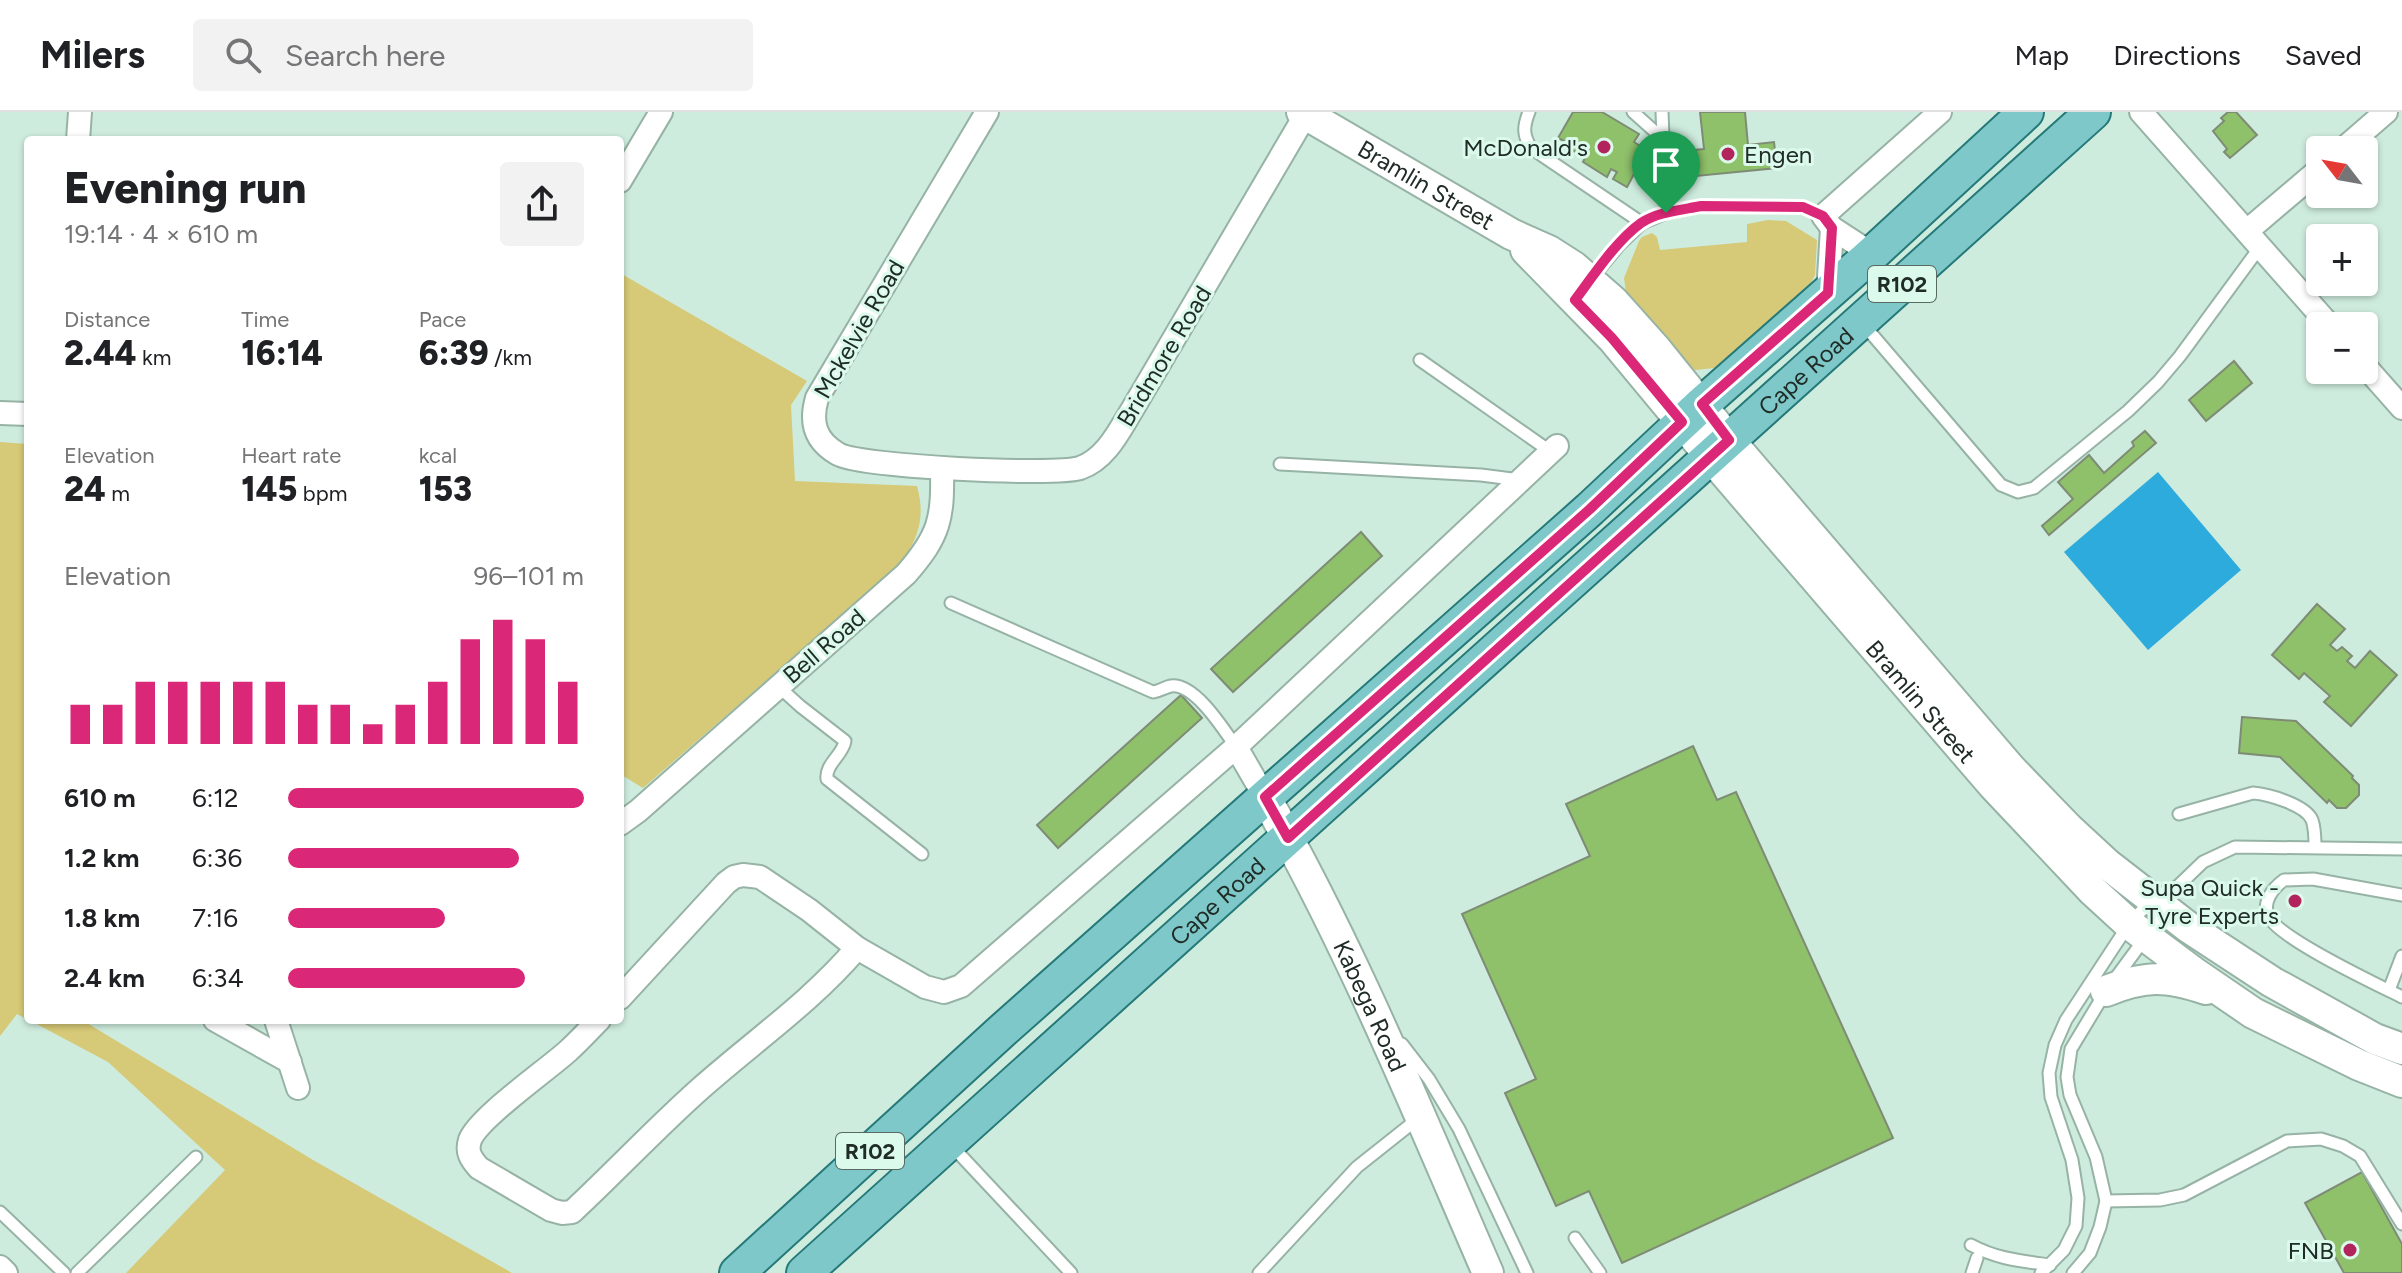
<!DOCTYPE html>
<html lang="en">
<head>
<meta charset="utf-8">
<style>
	:root { --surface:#fff; --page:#f2f2f2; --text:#202124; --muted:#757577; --line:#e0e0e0; --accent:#db2777 }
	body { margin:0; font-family:Figtree,sans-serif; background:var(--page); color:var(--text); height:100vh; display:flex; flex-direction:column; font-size:30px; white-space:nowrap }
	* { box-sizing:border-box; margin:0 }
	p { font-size:26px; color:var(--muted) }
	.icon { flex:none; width:44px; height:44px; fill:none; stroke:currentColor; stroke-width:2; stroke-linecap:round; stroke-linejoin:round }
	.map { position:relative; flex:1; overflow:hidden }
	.drawer { position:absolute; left:24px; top:24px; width:600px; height:888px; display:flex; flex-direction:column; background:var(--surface); border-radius:8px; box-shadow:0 2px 6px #0004 }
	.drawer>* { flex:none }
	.needle { width:52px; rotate:301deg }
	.controls { position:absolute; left:2306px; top:24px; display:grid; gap:16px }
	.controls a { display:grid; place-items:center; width:72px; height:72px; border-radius:8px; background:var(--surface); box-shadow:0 2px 6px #0004; font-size:40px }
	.pin { position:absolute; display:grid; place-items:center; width:68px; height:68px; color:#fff; margin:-82px -34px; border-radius:50% 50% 50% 0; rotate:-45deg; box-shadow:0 0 8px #0007 }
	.pin .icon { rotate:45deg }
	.round { display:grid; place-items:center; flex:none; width:84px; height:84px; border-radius:8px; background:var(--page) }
	.headline { display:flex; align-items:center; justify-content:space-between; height:136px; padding:0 40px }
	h1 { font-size:44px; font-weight:800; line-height:60px }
	.stats { display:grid; grid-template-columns:repeat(3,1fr); gap:12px; height:136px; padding:8px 40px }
	.stats div { display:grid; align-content:center }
	.stats b { font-size:34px; font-weight:800 }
	.stats small { font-size:22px; font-weight:400 }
	.stats p { font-size:22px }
	.chart { height:224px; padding:16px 40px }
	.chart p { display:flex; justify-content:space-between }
	.chart svg { width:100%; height:144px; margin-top:8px; stroke:var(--accent); stroke-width:6 }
	ul { padding:0 40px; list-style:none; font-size:26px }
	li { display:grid; grid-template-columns:128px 96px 1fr; align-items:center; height:60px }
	li i { height:20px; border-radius:10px; background:var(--accent) }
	header { display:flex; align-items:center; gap:48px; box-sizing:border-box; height:112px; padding:0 40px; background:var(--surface); border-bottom:2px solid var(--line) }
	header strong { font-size:38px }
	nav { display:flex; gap:44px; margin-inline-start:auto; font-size:28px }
	.search { width:560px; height:72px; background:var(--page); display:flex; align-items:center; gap:20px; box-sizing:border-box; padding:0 28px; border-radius:8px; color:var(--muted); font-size:30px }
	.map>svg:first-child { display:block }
	.green { fill:#d6c977 }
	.water { fill:#2dabdc }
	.building { fill:#8fc06a; stroke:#7e8c75; stroke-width:2 }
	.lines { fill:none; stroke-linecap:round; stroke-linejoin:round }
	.lane-casing { stroke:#96b3a5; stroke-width:15 }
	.street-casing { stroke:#96b3a5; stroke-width:26 }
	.secondary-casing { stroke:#96b3a5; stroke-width:34 }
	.primary-casing { stroke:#267979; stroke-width:38 }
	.lane { stroke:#fff; stroke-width:11 }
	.street { stroke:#fff; stroke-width:22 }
	.secondary { stroke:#fff; stroke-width:30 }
	.primary { stroke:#7fc8ca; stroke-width:34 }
	.route-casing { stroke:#fff; stroke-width:16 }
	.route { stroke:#db2777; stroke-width:10 }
	.poi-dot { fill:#b2255c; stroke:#dbfaeb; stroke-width:3 }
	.labels { text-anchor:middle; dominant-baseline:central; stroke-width:6; stroke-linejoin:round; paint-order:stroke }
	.shield { fill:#dbfaeb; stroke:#586a61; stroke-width:2 }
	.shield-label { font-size:22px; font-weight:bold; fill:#202c26 }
	.poi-label { font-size:24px; fill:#202c26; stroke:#dbfaeb; text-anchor:end }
	.street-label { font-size:24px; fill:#202c26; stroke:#dbfaeb }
</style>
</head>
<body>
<header>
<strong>Milers</strong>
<div class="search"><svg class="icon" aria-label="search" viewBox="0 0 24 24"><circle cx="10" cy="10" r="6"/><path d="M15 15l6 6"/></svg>Search here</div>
<nav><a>Map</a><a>Directions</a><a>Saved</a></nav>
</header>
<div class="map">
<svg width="2402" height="1161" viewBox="0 0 2402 1161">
	<rect width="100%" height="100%" fill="#ceecde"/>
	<g class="green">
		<path d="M1768,108l18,1 31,19 -2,35 -4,8 -96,85 -20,2 -7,-3 -61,-68 -3,-21 15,-37 3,-4 10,-4 5,4 3,13 87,-8v-18z"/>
		<path d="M620,161l187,108 -16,24 4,76 122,5c9,32 1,55 -19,80l-255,222 -23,-14z"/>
		<path d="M0,330l28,2v576l-11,-6 -17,22z"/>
		<path d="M29,908h53l231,140 199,113h-386l99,-103 -117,-108z"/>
	</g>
	<path class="water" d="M2158,360l83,98 -93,80 -84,-98z"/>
	<g class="building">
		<path d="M1573,0h29l37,22 -5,8 13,8 -20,37 -14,-8 4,-7 -6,-3 -4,8 -24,-15 2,-4 -23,-14 2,-3 -6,-3z"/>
		<path d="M1700,0h45l3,33 26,-3 3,26 -91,9 -2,-26 20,-2z"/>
		<path d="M2228,0h8l21,23 -27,23 -6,-6 3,-3 -14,-18 11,-10 -3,-3z"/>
		<path d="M2234,249l18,22 -46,38 -17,-21z"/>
		<path d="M2145,319l11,12 -107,92 -7,-9 31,-27 -15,-17 31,-27 15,18 30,-27 -2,-4z"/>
		<path d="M1361,420l21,24 -149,136 -22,-23z"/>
		<path d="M2317,492l28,25 -15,16 7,6 5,-4 10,9 -5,5 8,7 15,-17 27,24 -46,51 -27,-24 6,-6 -26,-23 -5,6 -27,-24z"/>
		<path d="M1181,583l21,23 -144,130 -21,-23z"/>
		<path d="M2242,605l54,4 57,55 -1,2 7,7v10l-13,13h-9l-8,-8 -2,3 -47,-46 -41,-4z"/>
		<path d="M1693,634l24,54 19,-8 157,346 -271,125 -33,-72 -33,15 -51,-113 31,-14 -74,-165 128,-58 -24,-52z"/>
		<path d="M2362,1060l40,72v29h-58l-39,-70z"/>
	</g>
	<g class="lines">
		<defs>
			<g id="lane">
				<path d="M1529,0c-6,15 -6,23 2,36l111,75"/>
				<path d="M1633,0l29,26"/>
				<path d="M1662,0l4,101"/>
				<path d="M1590,168l30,-36 22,-21 24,-10 35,-7 102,1 20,9"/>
				<path d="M1864,213l137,160 17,7 16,-4 94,-77 30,-29 22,-26 80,-109"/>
				<path d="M1420,248l131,92"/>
				<path d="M1280,352l201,11 39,5"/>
				<path d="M951,491l202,89c7,-1 12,-5 18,-6 24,-3 53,44 65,61"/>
				<path d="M778,574l22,20 45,35c-2,14 -20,23 -18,38l95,75"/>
				<path d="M2179,702l74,-21c15,1 53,12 59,27 3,8 3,19 3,27"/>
				<path d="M2402,783l-89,-16 -29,1c-11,8 -23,23 -15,37 11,22 107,67 133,80"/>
				<path d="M2389,878l13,-34"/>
				<path d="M1402,932l27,35 30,50 68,144"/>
				<path d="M951,1033l120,128"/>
				<path d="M2106,1089l54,-1 24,-5 103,-54 34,-2 22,7 17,10 42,68"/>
				<path d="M0,1100l64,61"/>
				<path d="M1575,1126l25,35"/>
				<path d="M1971,1133c26,14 50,16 79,20"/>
				<path d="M77,1161l119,-116"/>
				<path d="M1259,1161l98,-106 63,-50"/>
				<path d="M1972,1161l5,-15"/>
				<path d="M2041,1161l23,-23 12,-24 2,-28 -6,-38 -21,-63 -2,-24 6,-28 11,-25 63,-96 23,-24 26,-14 25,-24 32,-15 167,2"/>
				<path d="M2073,1161l17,-20 10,-26 6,-26 -10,-44 -26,-62 -3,-18 4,-28 35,-58 59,-80"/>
			</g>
			<g id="street">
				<path d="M987,0l-170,286c-7,24 -2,43 21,56 23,13 217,22 242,14 26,-9 39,-37 52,-58l174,-296"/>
				<path d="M2141,0l189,214"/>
				<path d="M78,28l2,-28"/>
				<path d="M2342,38l44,-38"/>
				<path d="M620,69l41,-69"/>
				<path d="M2247,119l73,-62"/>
				<path d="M1872,142l-40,-26 -9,-12 117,-104"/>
				<path d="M1828,181l4,-65"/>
				<path d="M2364,253l38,43"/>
				<path d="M0,301l28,1"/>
				<path d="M1236,635l29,50"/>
				<path d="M620,712l18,-13 268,-237c34,-39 37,-55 36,-106"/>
				<path d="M620,886l106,-115 8,-6 9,-2 17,2 49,33 48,38 68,39 19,5 17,-6 275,-239 321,-301"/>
				<path d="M215,908l75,42"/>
				<path d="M276,908l22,68"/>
				<path d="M599,908c-10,10 -20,21 -31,31 -21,19 -90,67 -98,89 -4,12 1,19 9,28l72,42 11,3 10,-1c44,-41 85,-85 129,-124 53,-47 110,-86 156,-140"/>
				<path d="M0,1155l6,6"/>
			</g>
			<g id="secondary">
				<path id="s1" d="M1302,0l209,122 38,17 25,16 39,34 42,47 74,92 282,329 57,59 39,36 81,63 84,55 103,57 27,10"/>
				<path id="s2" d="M1526,138l86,88 98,118 283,329 100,106 36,33 67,50 57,39 106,52 43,17"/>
				<path id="s3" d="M1265,685c87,152 153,315 223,476"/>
				<path d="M2106,879c40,-16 60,-15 100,-2"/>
			</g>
			<g id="primary">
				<path d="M737,1161l266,-243 587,-521 112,-105 170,-150 154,-142"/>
				<path id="s4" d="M804,1161l1289,-1161"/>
			</g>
		</defs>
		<use href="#lane" class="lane-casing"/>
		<use href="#street" class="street-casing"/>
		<use href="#secondary" class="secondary-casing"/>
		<use href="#primary" class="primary-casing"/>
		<use href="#lane" class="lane"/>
		<use href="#street" class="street"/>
		<use href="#secondary" class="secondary"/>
		<use href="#primary" class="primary"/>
	</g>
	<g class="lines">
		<defs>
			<path id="route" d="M1701,94l102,1 20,9 9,12 -4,65 -126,111 27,36 -441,398 -23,-41 325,-288 92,-87 -70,-84 -37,-38c18,-24 41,-59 66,-77 16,-11 40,-13 60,-17z"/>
		</defs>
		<use href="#route" class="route-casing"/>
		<use href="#route" class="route"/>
	</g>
	<g class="poi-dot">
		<circle cx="1604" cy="35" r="8"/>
		<circle cx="1728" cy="42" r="8"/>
		<circle cx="2295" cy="789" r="8"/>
		<circle cx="2350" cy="1138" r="8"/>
	</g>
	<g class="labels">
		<g class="shield">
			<rect x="1868" y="154" width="68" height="36" rx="6"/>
			<rect x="836" y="1021" width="68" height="36" rx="6"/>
		</g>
		<g class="shield-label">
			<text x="1902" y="172">R102</text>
			<text x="870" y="1039">R102</text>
		</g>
		<g class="poi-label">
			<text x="1588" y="35">McDonald's</text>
			<text x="1744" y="42" text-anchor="start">Engen</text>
			<text x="2279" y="775">Supa Quick -<tspan x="2279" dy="28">Tyre Experts</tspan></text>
			<text x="2334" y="1138">FNB</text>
		</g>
		<g class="street-label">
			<text stroke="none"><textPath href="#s1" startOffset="144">Bramlin Street</textPath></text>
			<text transform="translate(859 217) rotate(-60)">Mckelvie Road</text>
			<text transform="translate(1164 244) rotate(-59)">Bridmore Road</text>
			<text stroke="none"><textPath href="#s4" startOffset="1348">Cape Road</textPath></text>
			<text transform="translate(824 534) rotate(-41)">Bell Road</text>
			<text stroke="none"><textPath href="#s2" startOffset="600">Bramlin Street</textPath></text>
			<text stroke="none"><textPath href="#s4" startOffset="556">Cape Road</textPath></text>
			<text stroke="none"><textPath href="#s3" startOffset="234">Kabega Road</textPath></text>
		</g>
	</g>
</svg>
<div class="controls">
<a><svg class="needle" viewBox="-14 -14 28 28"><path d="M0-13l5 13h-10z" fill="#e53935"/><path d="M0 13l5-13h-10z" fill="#757577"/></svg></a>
<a>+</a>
<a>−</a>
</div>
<div class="pin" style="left:1666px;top:101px;background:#1e9e55"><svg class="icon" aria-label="arrive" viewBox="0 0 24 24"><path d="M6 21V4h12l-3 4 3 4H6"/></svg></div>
<section class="drawer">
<div class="headline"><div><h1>Evening run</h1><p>19:14 · 4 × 610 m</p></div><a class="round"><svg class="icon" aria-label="share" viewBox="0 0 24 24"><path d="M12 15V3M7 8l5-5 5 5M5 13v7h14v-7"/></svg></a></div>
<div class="stats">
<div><p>Distance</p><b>2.44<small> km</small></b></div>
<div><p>Time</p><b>16:14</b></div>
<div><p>Pace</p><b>6:39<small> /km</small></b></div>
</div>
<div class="stats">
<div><p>Elevation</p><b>24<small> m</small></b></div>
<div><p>Heart rate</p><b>145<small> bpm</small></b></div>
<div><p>kcal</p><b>153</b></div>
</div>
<div class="chart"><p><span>Elevation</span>96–101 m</p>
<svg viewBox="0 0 160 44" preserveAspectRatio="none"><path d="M5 44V32M15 44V32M25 44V25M35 44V25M45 44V25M55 44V25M65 44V25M75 44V32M85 44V32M95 44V38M105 44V32M115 44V25M125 44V12M135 44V6M145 44V12M155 44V25"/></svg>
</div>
<ul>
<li><b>610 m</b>6:12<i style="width:100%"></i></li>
<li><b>1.2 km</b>6:36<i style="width:78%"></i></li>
<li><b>1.8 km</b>7:16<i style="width:53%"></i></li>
<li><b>2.4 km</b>6:34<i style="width:80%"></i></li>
</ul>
</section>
</div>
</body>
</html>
